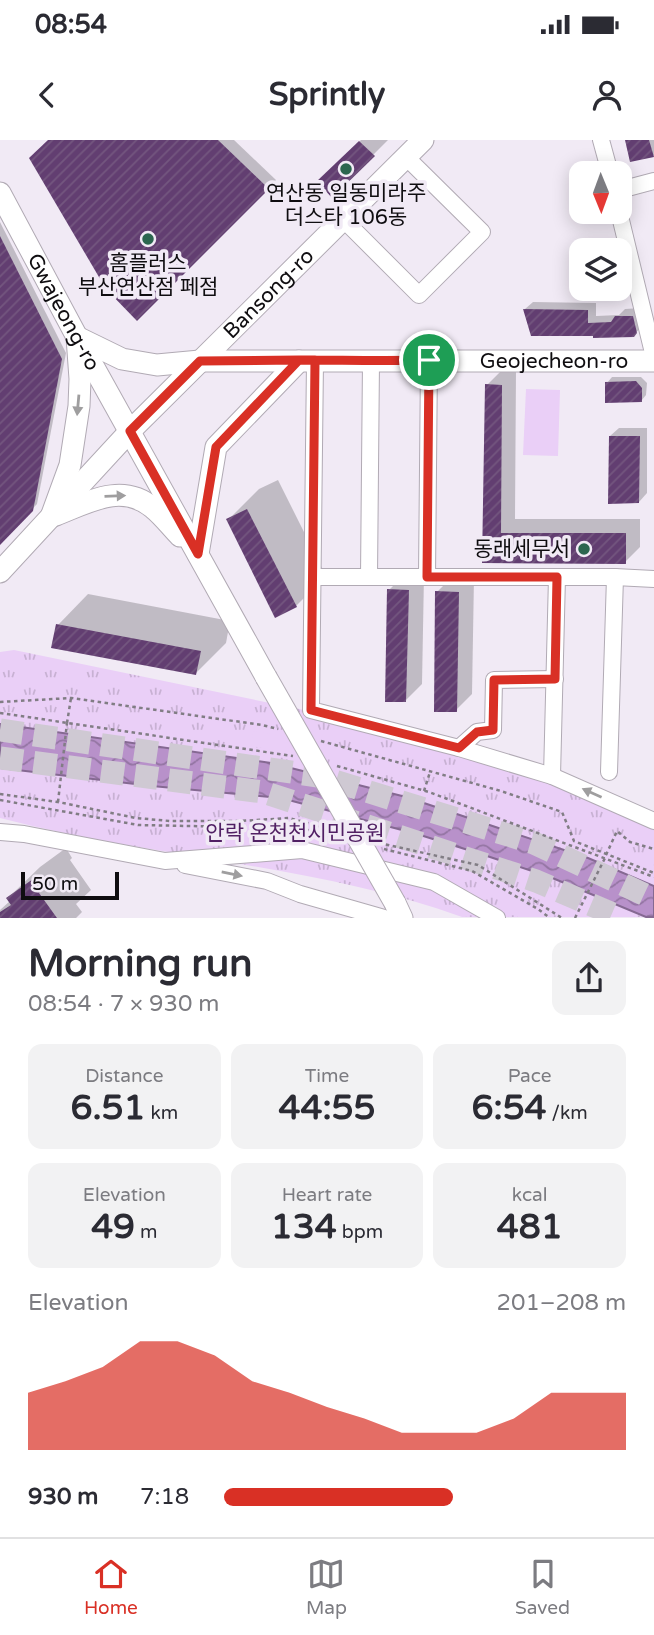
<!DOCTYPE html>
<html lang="en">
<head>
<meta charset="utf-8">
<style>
	:root { --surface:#fff; --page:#f2f2f3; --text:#2b2b33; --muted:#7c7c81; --line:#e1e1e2; --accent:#d93025 }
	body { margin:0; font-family:"Varela Round","Noto Sans KR",sans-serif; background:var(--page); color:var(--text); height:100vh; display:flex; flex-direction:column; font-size:26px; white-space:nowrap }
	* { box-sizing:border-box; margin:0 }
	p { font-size:23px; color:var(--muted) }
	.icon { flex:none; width:38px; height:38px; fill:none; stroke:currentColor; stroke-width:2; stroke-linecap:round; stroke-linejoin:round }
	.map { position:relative; height:778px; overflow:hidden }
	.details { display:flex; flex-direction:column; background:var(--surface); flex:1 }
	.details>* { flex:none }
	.needle { width:46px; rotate:179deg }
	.tools { position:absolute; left:569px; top:21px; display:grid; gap:14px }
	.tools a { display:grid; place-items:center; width:63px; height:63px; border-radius:14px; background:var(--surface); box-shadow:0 4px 18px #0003; font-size:35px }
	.scale { position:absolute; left:21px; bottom:18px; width:98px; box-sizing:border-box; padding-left:7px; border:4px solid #0f0d10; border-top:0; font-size:19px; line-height:24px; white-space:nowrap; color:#0f0d10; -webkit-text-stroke:5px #f1eaf5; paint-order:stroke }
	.pin { position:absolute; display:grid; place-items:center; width:60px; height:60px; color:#fff; margin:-30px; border:4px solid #fff; border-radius:50%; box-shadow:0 2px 7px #0007 }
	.round { display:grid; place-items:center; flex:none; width:74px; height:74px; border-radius:14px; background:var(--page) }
	.summary { display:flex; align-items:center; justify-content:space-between; height:119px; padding:0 28px }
	h1 { font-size:38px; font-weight:700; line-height:52px }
	.metrics { display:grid; grid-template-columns:repeat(3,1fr); gap:10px; height:119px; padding:7px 28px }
	.metrics div { display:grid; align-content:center; border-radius:14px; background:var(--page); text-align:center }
	.metrics b { font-size:35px; font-weight:700 }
	.metrics small { font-size:19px; font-weight:400 }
	.metrics p { font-size:19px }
	.chart { height:196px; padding:14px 28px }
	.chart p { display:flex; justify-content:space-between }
	.chart svg { width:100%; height:126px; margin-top:7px; fill:var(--accent); opacity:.7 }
	ul { padding:0 28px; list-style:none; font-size:23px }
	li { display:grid; grid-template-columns:112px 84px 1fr; align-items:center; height:52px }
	li i { height:18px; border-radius:9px; background:var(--accent) }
	.status { display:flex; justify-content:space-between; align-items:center; height:49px; padding:0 35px; background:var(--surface); direction:ltr }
	.status svg { height:19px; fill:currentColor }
	header { display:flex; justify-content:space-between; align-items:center; height:91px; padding:0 28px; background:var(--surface); font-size:32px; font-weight:700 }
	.tab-bar { display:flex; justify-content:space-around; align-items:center; height:98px; border-top:2px solid var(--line); background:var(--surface); font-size:19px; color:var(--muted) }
	.tab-bar a { display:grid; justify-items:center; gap:4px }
	.tab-bar .current { color:var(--accent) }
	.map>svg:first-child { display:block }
	.grass { fill:url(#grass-tufts) }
	.pitch { fill:#eacff7 }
	.water { fill:url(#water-waves); stroke:#856992; stroke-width:2 }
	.shadow { fill:#0003 }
	.building { fill:url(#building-hatch) }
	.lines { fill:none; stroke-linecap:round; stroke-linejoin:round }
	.highway-tunnel { stroke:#cfc9d3; stroke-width:23; stroke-dasharray:23 11; stroke-linecap:butt }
	.minor-casing { stroke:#b1aab4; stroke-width:18 }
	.major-casing { stroke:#b1aab4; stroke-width:23 }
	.path { stroke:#817d84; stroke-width:2.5; stroke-dasharray:3.5 3.5; stroke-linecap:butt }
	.minor { stroke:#fff; stroke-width:16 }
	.major { stroke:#fff; stroke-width:21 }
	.major-bridge-casing { stroke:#b1aab4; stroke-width:23; stroke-linecap:butt }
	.path-bridge { stroke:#817d84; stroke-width:2.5; stroke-dasharray:3.5 3.5; stroke-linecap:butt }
	.major-bridge { stroke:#fff; stroke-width:21 }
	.oneway { fill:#9f9e9f }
	.route-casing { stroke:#fff; stroke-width:14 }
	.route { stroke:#d93025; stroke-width:9 }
	.poi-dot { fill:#2c664f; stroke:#f1eaf5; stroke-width:2.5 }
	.labels { text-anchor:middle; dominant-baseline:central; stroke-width:7; stroke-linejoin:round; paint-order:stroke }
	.poi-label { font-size:21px; fill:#0f0d10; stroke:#f1eaf5 }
	.street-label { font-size:21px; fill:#0f0d10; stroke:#f1eaf5 }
	.park-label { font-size:21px; fill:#512064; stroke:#f1eaf5 }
</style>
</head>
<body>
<div class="status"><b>08:54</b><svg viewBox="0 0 49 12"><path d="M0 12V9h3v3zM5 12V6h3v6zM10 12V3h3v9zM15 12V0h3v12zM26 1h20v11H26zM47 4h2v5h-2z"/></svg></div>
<header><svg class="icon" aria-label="back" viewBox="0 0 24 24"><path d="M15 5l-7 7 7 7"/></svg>Sprintly<svg class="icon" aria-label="person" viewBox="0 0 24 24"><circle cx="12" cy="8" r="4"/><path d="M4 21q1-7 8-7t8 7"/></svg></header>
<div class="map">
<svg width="654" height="778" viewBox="0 0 654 778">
	<defs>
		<pattern id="grass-tufts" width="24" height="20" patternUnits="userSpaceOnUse" patternTransform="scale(1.75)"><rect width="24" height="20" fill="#eacff7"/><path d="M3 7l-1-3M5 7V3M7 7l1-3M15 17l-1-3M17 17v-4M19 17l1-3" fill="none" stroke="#c8b1d3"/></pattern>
		<pattern id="water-waves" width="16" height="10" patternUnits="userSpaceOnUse" patternTransform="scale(1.75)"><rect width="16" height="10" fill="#b891ca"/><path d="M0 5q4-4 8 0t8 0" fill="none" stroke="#9475a3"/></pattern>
		<pattern id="building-hatch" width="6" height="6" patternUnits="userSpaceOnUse" patternTransform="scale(1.75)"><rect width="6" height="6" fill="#623e71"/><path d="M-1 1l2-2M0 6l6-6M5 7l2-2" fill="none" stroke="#73567f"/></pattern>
	</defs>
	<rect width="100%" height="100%" fill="#f1eaf5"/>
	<path class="grass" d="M14,510l290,60 248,68 102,46v93h-192c-148,-53 -310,-59 -462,-99v-166z"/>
	<g class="pitch">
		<path d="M526,249l34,1 -2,66 -35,-1z"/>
		<path d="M253,591l35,6 -3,15 -34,-6z"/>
		<path d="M509,654l46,15 -7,24 -48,-17z"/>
		<path d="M240,663l56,10 -6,32 -58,-12z"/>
	</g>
	<path class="water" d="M0,584l271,39 135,34 182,61 66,28v31h-8l-96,-40 -66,-22 -67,-21 -136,-36 -129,-12 -152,-18z"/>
	<g class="shadow">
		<path d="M50,0h184l42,40 -139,139z"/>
		<path d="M361,0h27l-56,56 -13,-15z"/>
		<path d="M627,0h27v15l-1,1z"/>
		<path d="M0,82l66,131 -29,151 -37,39z"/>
		<path d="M533,162l63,1v13l23,-1 6,-6 16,-1 1,19 -9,8 -108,-26z"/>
		<path d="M502,230l14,1 -1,148h125v28l-15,15 -141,-1 3,-176z"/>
		<path d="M612,237h29l6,6 -1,12 -5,6 -34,-18z"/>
		<path d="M619,288h28v65l-8,9 -29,-66z"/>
		<path d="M278,340l48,96 -30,30 -68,-86 31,-31z"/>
		<path d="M405,434l19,1 -2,109 -16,16 -17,-110z"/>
		<path d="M453,436l21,1 -2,117 -16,16 -19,-118z"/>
		<path d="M88,454l142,27 -4,22 -30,30 -138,-48z"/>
		<path d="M66,708l6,10 -2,2 21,30 -15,14 6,8 -6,6h-76v-8l10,-9 -2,-3 32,-31z"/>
	</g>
	<g class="building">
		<path d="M48,0h170l51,49 -132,132 -31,-32 -77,-131z"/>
		<path d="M625,0h24l5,17 -24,5z"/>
		<path d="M359,1l16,15 -43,42 -15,-17z"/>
		<path d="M0,96l62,123 -29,152 -33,34z"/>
		<path d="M523,169l65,1v13l23,-1 4,-6h18l4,17 -3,4 -41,1v-2h-62z"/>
		<path d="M636,241l6,7v14l-37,1v-21z"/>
		<path d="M485,244l17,1 -1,148h125v31l-144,-1z"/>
		<path d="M609,296h31l-1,67 -31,1z"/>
		<path d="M247,369l50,98 -22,11 -49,-99z"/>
		<path d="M387,449l22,1 -3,112h-21z"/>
		<path d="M435,451l24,1 -2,120h-23z"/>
		<path d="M56,484l145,27 -5,24 -145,-27z"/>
		<path d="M33,739l9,12 -3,2 18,25h-57v-6l11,-7 -5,-7z"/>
	</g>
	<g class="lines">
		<g class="highway-tunnel">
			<path d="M0,590l318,46 216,67 120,56"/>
			<path d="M0,618l263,34 273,89 86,37"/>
		</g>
		<defs>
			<g id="minor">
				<path d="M601,0l9,33"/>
				<path d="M620,50l34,-9"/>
				<path d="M619,72l35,145"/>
				<path d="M343,79l76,76 63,-63 -76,-75"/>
				<path d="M315,221l-4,349 148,38 93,28 102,45"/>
				<path d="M313,437h302l39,2"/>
				<path d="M369,437l2,-216"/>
				<path d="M427,437l2,-217"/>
				<path d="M459,608l18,-16 16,-2 1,-50 61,-1"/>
				<path d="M609,632l6,-195"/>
				<path d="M552,636l5,-199"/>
				<path d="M0,692l24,2 141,27 137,-11 132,32 63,36"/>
				<path d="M185,725l82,16 33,13 84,24"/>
			</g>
			<g id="major">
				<path id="s1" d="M0,53l77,144 189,340"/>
				<path d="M56,375c33,-13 66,-33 97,-7 10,8 18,19 27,28"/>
				<path id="s2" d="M51,377l19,-52 9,-59 1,-27 -3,-42 45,22 35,6 43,-4h454"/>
				<path d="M198,414l18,-107 83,-86"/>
				<path id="s3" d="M0,432l130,-141 293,-291"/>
				<path d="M395,763l7,15"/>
			</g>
		</defs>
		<use href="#minor" class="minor-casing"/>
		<use href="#major" class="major-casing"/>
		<g class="path">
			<path d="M0,562l71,-4 191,27 16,4"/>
			<path d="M0,573l293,43"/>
			<path d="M67,583l4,-25"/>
			<path d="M321,601l180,50 61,21 12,29 80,32"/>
			<path d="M337,626l92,26 225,85"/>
			<path d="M424,651l6,-19"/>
			<path d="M0,654l58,8 78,16 34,3h70l49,-3 44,12"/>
			<path d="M0,660l138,25 101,2 49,-2 48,12"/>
			<path d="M379,703l99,22 84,53"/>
			<path d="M384,709l88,22 66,38 12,9"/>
			<path d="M606,715l11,-24 13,11 24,7"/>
		</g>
		<use href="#minor" class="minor"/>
		<use href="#major" class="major"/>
		<defs>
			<path id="major-bridge" d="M266,537l129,226"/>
		</defs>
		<use href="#major-bridge" class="major-bridge-casing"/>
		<g class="path-bridge">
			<path d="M58,662l9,-79"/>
			<path d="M575,778l30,-60"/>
		</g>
		<use href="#major-bridge" class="major-bridge"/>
	</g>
	<defs><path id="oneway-solid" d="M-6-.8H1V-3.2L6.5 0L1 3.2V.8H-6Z" transform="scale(1.75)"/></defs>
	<g class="oneway">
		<use href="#oneway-solid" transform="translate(78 265) rotate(95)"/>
		<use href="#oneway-solid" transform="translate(115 356) rotate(-2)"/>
		<use href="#oneway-solid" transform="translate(592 653) rotate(-156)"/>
		<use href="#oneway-solid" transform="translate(232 734) rotate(11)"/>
	</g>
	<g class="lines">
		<defs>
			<path id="route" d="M429,220c-43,1 -87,0 -130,0l-99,1 -70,70 68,123 18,-107 83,-87h16l-4,350 148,38 18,-16 16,-2 1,-50 61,-1 2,-102h-130l2,-217"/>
		</defs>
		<use href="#route" class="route-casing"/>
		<use href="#route" class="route"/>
	</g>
	<g class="poi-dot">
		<circle cx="346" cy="29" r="7"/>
		<circle cx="148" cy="99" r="7"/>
		<circle cx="584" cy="409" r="7"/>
	</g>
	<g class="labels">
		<g class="poi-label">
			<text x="346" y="53">연산동 일동미라주<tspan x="346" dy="24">더스타 106동</tspan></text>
			<text x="148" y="123">홈플러스<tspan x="148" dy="24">부산연산점 페점</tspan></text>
			<text x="570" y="409" text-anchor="end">동래세무서</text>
		</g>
		<g class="street-label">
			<text stroke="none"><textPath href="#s3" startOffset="387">Bansong-ro</textPath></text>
			<text stroke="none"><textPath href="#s1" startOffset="135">Gwajeong-ro</textPath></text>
			<text stroke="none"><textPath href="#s2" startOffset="667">Geojecheon-ro</textPath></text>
		</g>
		<g class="park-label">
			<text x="295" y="693">안락 온천천시민공원</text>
		</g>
	</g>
</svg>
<div class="tools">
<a><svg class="needle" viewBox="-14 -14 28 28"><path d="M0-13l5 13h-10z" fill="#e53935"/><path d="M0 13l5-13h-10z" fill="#7c7c81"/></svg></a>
<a><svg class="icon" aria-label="layers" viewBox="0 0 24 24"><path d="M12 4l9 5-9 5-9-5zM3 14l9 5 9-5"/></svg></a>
</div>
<div class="scale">50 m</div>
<div class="pin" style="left:429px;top:220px;background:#1e9e55"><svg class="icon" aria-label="arrive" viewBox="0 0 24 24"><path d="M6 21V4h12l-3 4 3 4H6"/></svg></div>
</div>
<section class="details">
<div class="summary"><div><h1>Morning run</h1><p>08:54 · 7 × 930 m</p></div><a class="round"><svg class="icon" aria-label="share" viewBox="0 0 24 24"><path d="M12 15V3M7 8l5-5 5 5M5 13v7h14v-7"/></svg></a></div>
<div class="metrics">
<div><p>Distance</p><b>6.51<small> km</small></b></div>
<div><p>Time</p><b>44:55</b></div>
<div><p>Pace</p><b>6:54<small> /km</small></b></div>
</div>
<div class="metrics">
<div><p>Elevation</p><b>49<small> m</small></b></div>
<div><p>Heart rate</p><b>134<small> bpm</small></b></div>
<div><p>kcal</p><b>481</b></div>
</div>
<div class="chart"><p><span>Elevation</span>201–208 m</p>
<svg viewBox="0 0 160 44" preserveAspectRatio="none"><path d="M0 44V24L10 20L20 15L30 6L40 6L50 11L60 20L70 24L80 29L90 33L100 38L110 38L120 38L130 33L140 24L150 24L160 24V44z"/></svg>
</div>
<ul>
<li><b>930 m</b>7:18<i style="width:57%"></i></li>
</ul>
</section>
<nav class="tab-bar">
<a class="current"><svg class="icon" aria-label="home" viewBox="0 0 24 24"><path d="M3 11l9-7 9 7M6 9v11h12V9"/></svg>Home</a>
<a><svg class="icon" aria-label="map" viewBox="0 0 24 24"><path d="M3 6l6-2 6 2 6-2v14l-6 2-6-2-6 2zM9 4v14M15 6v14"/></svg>Map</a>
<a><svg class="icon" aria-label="saved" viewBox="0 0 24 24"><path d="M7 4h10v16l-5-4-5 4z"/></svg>Saved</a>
</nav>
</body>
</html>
